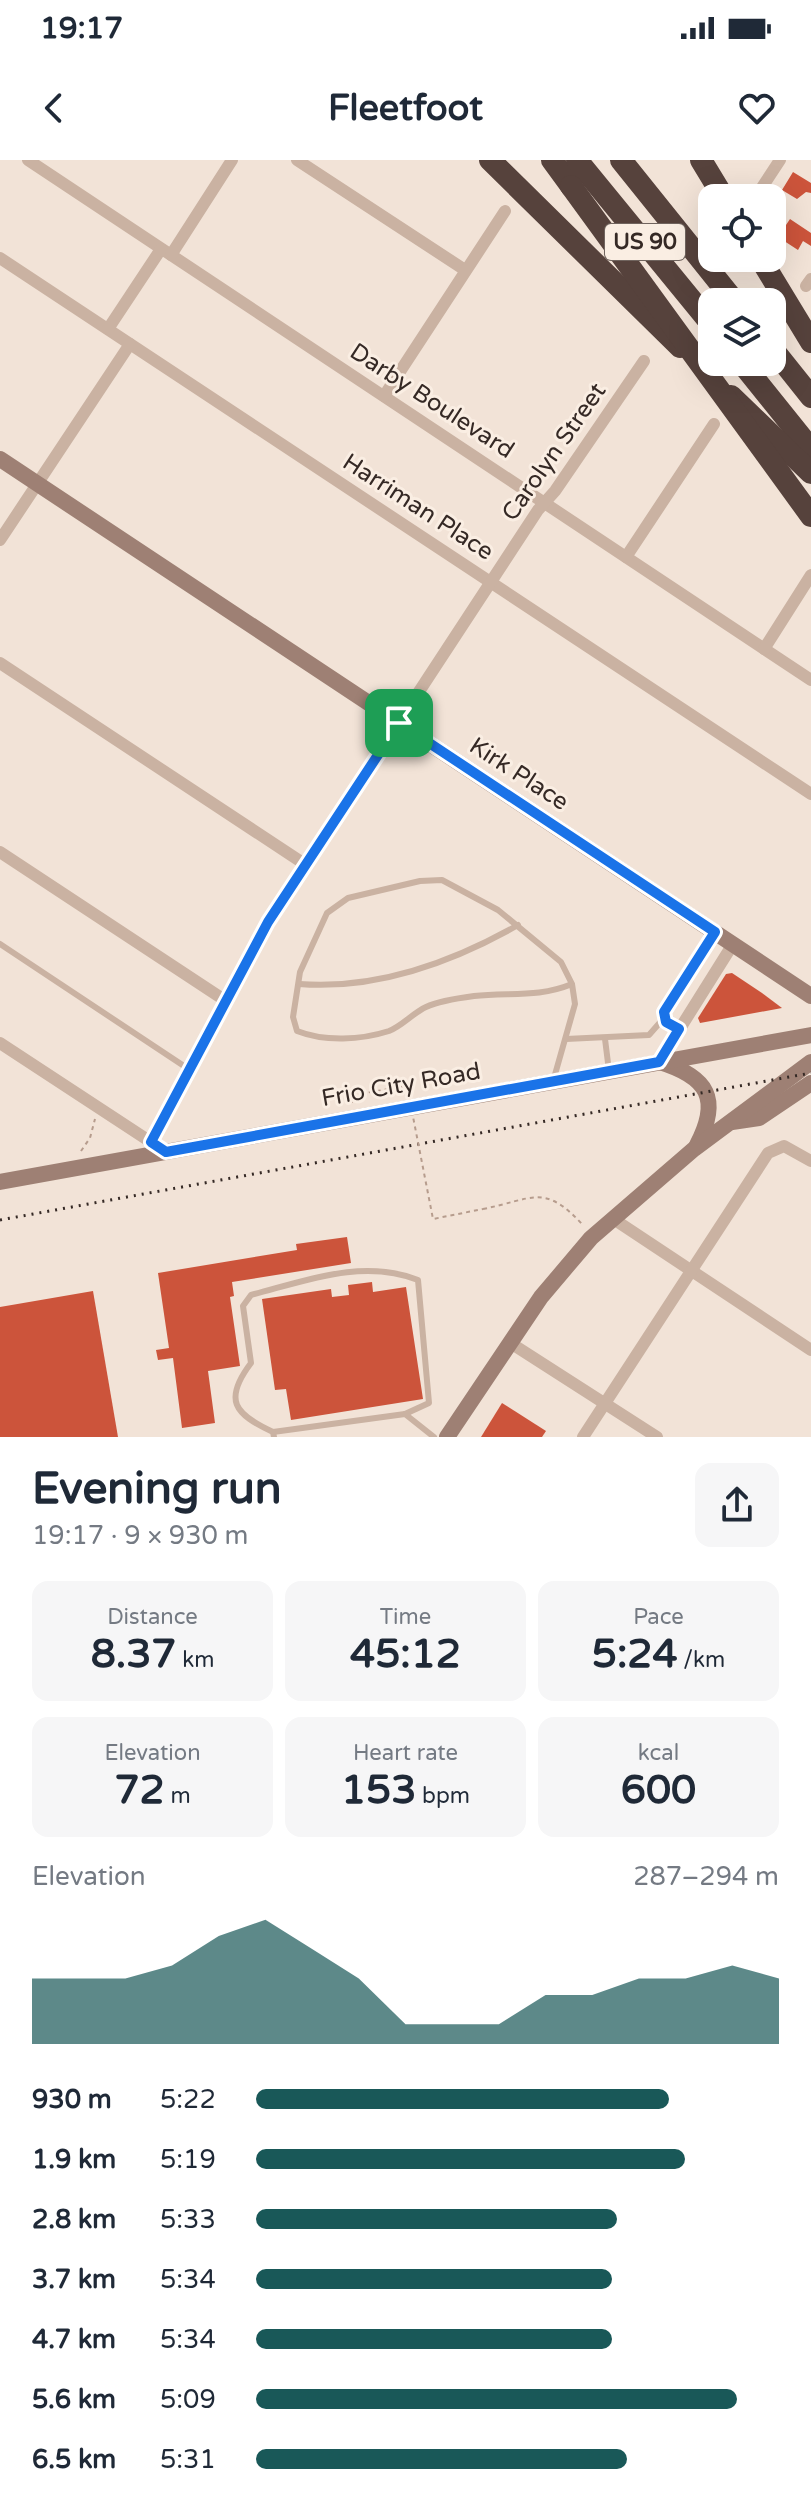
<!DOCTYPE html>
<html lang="en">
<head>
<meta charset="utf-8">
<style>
	:root { --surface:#fff; --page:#f6f6f7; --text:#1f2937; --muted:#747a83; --accent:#195858 }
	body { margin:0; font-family:"Varela Round",sans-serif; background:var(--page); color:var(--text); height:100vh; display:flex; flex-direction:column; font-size:30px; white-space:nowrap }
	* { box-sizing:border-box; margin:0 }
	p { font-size:26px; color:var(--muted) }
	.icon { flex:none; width:44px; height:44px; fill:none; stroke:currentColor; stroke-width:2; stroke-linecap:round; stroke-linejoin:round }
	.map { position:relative; height:1277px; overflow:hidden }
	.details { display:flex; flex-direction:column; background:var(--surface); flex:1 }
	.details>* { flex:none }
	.tools { position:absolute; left:698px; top:24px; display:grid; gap:16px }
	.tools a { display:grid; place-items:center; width:88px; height:88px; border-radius:16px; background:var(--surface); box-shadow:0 8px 32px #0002; font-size:40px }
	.pin { position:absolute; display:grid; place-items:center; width:68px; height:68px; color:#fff; margin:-34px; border-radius:16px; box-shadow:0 4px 12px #0006 }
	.round { display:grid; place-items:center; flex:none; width:84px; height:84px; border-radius:16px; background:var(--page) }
	.headline { display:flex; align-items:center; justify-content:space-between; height:136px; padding:0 32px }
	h1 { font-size:44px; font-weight:800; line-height:60px }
	.stats { display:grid; grid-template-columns:repeat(3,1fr); gap:12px; height:136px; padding:8px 32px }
	.stats div { display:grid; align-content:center; border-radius:16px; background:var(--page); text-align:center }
	.stats b { font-size:40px; font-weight:800 }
	.stats small { font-size:22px; font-weight:400 }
	.stats p { font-size:22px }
	.chart { height:224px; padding:16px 32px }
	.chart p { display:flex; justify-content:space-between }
	.chart svg { width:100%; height:144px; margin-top:8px; fill:var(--accent); opacity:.7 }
	ul { padding:0 32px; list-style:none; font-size:26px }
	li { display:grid; grid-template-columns:128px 96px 1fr; align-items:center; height:60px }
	li i { height:20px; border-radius:10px; background:var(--accent) }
	.status { display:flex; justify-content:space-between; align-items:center; height:56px; padding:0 40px; background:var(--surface); direction:ltr }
	.status svg { height:22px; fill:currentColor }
	header { display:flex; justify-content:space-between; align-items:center; height:104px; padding:0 32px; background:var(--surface); font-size:36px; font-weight:800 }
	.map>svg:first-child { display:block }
	.building { fill:#cc543b }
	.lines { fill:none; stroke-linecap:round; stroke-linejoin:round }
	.path { stroke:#b69c8d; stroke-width:2; stroke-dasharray:4 4; stroke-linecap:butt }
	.lane { stroke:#cab2a2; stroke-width:6 }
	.street { stroke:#cab2a2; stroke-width:12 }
	.secondary { stroke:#9e8074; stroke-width:16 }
	.highway { stroke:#56423c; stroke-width:22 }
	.rail { stroke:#352925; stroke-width:3; stroke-dasharray:2 6; stroke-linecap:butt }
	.path-bridge { stroke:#b69c8d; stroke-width:2; stroke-dasharray:4 4; stroke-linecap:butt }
	.highway-bridge { stroke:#56423c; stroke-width:22 }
	.route-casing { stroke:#fff; stroke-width:16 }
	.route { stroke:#1a73e8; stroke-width:10 }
	.labels { text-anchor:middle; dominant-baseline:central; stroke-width:6; stroke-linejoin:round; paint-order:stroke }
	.shield { fill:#faeee3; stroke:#70645e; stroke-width:2 }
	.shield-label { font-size:22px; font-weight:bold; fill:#352925 }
	.street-label { font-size:24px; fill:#352925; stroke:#faeee3 }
</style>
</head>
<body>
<div class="status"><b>19:17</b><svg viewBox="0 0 49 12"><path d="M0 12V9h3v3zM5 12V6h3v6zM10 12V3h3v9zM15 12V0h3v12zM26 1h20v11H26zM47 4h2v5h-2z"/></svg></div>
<header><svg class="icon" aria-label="back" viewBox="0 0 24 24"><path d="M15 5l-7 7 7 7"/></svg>Fleetfoot<svg class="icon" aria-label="heart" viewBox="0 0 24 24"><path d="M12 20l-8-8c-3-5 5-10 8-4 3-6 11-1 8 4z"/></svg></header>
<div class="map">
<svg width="811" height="1277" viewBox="0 0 811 1277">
	<rect width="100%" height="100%" fill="#f2e3d7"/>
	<g class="building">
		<path d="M793,12l18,11v10l-5,-1 -9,7 -15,-9z"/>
		<path d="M790,59l21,14v13l-8,-5 -5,9 -20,-13 3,-4 -9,-6 5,-7 9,5z"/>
		<path d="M732,813l30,20 20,15 -82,15 -2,-5 28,-44z"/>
		<path d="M347,1077l4,26 -119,19 2,14 -4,1 10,69 -32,5 7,52 -33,5 -9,-70 -15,2 -2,-10 13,-2 -11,-75 139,-23 -1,-6z"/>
		<path d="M372,1122l1,10 33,-5 17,112 -132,21 -5,-31 -11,1 -13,-91 69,-10 1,8 17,-2 -1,-10z"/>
		<path d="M93,1131l25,146h-118v-130z"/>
		<path d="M502,1243l44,28 -4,6h-61z"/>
	</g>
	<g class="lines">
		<g class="path">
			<path d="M352,943l-2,-8h3"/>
			<path d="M81,991l9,-13 5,-19"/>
			<path d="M483,1049c50,-10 61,-26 99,15"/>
		</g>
		<g class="lane">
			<path d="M0,784l190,126"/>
			<path d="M299,824c77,6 152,-21 219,-59"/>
			<path d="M678,869l-12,-7 -2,-10 49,-77"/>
			<path d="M566,879l83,-4 14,-16"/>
			<path d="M605,879l4,32"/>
			<path d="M554,918l21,-74 -3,-20 -11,-22 -63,-52 -56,-30 -22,1 -72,17 -21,15 -27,59 -7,45 4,14c28,11 64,9 92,0 13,-5 24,-18 37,-24 13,-6 33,-9 48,-11 35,-4 64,2 98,-12"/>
			<path d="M273,1272l132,-18"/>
			<path d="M274,1277l-1,-5c-39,-18 -50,-32 -22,-69l-8,-57 8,-11c54,-14 112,-37 167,-15l11,123 -24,11 29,23"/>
		</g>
		<g class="street">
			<path d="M28,0l783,520"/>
			<path d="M297,0l168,110"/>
			<path d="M755,38l25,-38"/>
			<path d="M171,95l61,-95"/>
			<path d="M0,98l811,536"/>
			<path d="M806,126l5,-7"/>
			<path d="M108,169l53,-80"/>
			<path d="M384,236l121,-185"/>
			<path d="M0,380l130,-196"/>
			<path d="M626,397l88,-133"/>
			<path d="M764,489l47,-74"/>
			<path d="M0,503l306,202"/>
			<path d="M0,692l226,149"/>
			<path d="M0,883l157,103"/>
			<path d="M659,902l74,-118"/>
			<path d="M151,982l117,-220 270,-412 17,-19 89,-130"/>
			<path d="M612,1058l199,132"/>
			<path d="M509,1182l148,95"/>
			<path d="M583,1277l185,-284 16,-7 27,15"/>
		</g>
		<g class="secondary">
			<path d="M0,299l811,537"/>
			<path d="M660,902c48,15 61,37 37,83"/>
			<path d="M732,962l27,-4 52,-35"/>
			<path d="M0,1022l811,-147"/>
			<path d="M447,1277l94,-140 50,-59 103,-89 117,-87"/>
		</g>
		<g class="highway">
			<path d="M490,0l190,187"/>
			<path d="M552,0l19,26"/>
			<path d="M577,0l135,165"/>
			<path d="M621,0l114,142"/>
			<path d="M701,0l23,38"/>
			<path d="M760,98l51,84"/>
			<path d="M772,188l39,49"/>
			<path d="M741,202l70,87"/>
			<path d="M731,236l80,77"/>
		</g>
		<path class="rail" d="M0,1060l811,-147"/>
		<path class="path-bridge" d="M353,935l54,-9 26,133 50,-10"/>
		<path class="highway-bridge" d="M571,26l240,330"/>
	</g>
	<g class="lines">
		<defs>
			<path id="route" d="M399,563l316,209 -51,80 2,10 13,7 -20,33 -493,90 -15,-10 117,-220z"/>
		</defs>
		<use href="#route" class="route-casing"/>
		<use href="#route" class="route"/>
	</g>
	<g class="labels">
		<rect class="shield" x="605" y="64" width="80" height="36" rx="6"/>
		<g class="shield-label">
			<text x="645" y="82">US 90</text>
		</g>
		<g class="street-label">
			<text transform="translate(432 241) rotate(33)">Darby Boulevard</text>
			<text transform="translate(554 292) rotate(-55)">Carolyn Street</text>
			<text transform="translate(418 347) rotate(33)">Harriman Place</text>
			<text transform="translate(519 614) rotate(33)">Kirk Place</text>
			<text transform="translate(401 925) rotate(-10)">Frio City Road</text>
		</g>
	</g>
</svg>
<div class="tools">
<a><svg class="icon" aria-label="locate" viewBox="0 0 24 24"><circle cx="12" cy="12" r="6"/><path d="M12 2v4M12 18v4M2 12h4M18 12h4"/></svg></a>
<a><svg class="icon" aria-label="layers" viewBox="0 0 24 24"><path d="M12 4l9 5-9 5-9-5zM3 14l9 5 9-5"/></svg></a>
</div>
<div class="pin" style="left:399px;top:563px;background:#1e9e55"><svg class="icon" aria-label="arrive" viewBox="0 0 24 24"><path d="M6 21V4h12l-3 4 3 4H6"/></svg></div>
</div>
<section class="details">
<div class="headline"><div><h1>Evening run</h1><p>19:17 · 9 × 930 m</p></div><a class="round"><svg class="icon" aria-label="share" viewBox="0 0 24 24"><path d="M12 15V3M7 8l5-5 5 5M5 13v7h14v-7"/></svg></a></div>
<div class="stats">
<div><p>Distance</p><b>8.37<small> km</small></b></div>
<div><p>Time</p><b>45:12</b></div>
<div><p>Pace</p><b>5:24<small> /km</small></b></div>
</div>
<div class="stats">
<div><p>Elevation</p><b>72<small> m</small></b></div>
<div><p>Heart rate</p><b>153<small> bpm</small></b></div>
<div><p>kcal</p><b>600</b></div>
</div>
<div class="chart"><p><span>Elevation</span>287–294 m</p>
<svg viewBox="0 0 160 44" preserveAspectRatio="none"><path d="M0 44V24L10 24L20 24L30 20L40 11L50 6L60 15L70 24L80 38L90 38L100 38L110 29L120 29L130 24L140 24L150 20L160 24V44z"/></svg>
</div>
<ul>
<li><b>930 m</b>5:22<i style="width:79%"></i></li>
<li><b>1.9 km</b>5:19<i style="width:82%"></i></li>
<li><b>2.8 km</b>5:33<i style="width:69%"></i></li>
<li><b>3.7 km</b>5:34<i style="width:68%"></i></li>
<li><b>4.7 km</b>5:34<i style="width:68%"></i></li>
<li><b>5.6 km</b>5:09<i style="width:92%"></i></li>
<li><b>6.5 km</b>5:31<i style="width:71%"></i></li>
</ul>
</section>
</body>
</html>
